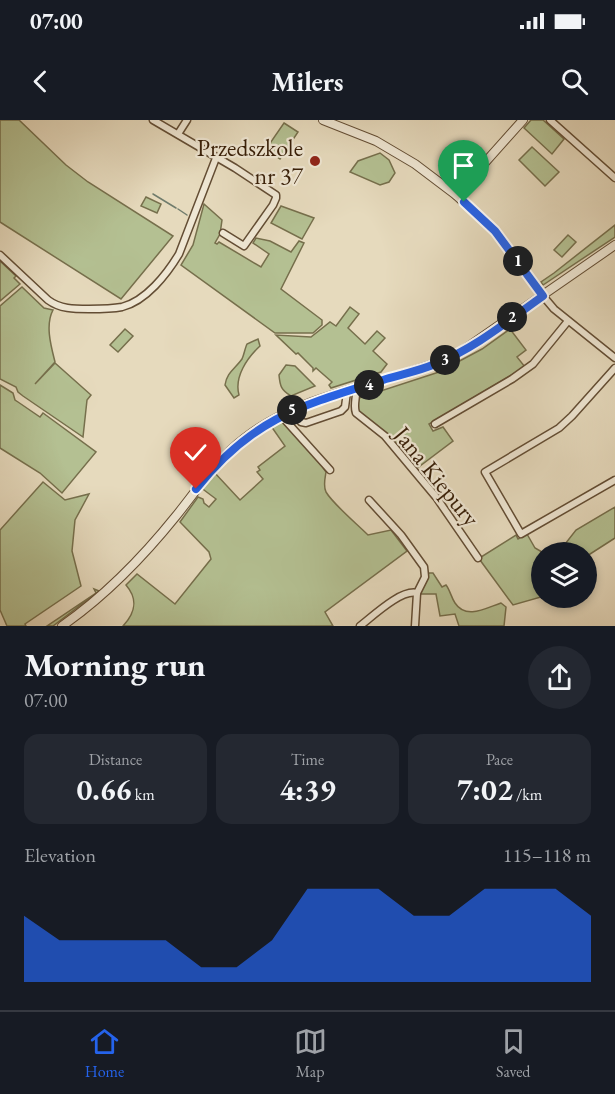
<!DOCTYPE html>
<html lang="en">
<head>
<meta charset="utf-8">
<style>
	:root { --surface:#171b24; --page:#242831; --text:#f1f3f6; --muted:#9ea1a6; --line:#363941; --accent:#2563eb }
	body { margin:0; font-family:"EB Garamond",serif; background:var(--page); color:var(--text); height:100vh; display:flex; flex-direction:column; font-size:22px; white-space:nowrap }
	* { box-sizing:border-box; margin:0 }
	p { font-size:20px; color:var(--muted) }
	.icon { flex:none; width:33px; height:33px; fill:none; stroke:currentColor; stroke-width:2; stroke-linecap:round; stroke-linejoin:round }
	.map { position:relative; height:506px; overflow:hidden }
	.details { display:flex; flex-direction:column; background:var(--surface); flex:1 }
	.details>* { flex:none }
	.buttons { position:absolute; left:531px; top:422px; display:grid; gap:12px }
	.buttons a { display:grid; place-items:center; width:66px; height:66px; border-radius:50%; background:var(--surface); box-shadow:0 3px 9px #0003; font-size:30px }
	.pin { position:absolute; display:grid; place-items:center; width:51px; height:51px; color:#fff; margin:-62px -26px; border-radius:50% 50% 50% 0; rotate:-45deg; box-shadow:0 0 6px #0007 }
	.pin .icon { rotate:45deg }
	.km { position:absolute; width:30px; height:30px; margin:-15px; border-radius:50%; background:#222; color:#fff; font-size:16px; line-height:30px; text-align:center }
	.round { display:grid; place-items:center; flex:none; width:63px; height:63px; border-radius:32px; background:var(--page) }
	.head { display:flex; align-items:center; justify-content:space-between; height:102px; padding:0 24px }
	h1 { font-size:33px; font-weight:700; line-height:45px }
	.metrics { display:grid; grid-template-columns:repeat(3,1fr); gap:9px; height:102px; padding:6px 24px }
	.metrics div { display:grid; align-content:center; border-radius:15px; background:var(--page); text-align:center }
	.metrics b { font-size:30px; font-weight:700 }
	.metrics small { font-size:16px; font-weight:400 }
	.metrics p { font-size:16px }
	.chart { height:168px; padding:12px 24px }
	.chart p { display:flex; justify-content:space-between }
	.chart svg { width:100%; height:108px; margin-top:6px; fill:var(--accent); opacity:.7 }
	.status { display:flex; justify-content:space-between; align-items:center; height:42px; padding:0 30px; background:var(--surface); direction:ltr }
	.status svg { height:16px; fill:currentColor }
	header { display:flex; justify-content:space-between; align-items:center; height:78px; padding:0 24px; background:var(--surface); font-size:27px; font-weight:700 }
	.tab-bar { display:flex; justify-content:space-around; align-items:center; height:84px; border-top:2px solid var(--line); background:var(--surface); font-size:16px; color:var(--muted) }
	.tab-bar a { display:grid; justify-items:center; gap:3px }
	.tab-bar .active { color:var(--accent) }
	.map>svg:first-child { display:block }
	.green { fill:#b4c092; stroke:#766f4c; stroke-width:1.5 }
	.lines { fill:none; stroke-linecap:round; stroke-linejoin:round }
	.stream { stroke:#707c6c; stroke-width:1.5 }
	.minor-casing { stroke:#634d34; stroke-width:9 }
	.tertiary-casing { stroke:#634d34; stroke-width:10 }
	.minor { stroke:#efe7d4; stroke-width:6 }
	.tertiary { stroke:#efe7d4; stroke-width:8 }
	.route-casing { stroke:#fff; stroke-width:12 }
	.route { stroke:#2563eb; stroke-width:8 }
	.poi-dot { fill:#8f2418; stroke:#efe7d4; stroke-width:2 }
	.labels { text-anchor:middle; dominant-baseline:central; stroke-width:4.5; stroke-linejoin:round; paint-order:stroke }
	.poi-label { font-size:24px; fill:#371e07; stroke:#efe7d4; text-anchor:end }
	.street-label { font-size:24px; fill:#371e07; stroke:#efe7d4 }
</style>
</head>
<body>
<div class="status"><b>07:00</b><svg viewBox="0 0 49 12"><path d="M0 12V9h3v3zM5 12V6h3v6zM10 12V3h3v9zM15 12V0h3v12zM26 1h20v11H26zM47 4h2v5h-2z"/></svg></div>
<header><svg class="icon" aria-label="back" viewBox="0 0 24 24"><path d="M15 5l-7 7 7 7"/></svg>Milers<svg class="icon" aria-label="search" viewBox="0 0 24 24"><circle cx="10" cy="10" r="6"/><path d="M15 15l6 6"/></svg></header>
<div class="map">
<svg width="615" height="506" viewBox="0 0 615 506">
	<rect width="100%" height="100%" fill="#e6dabd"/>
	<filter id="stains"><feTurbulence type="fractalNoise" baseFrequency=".00333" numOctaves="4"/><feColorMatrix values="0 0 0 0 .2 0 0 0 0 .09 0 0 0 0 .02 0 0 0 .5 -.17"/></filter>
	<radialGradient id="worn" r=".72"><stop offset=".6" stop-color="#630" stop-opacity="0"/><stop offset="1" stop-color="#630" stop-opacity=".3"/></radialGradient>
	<g class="green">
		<path d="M0,0h19l47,45 22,17 85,54 -52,63 -121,-77z"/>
		<path d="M531,0h12l21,19 -12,15 -28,-26z"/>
		<path d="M284,3l14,9 -18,27 -14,-10z"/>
		<path d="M532,27l27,25 -14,14 -26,-26z"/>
		<path d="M380,33l9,7 6,13 -6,9 -9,3 -30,-13 8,-11z"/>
		<path d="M146,77l15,7 -4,9 -16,-7z"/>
		<path d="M204,84l18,16 -2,14 -5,9 2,1 2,-2 42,25 8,-13 -16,-11 3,-5 14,3 21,11 8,-11 5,2 -23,46 41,31v5l-9,8h-38l-94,-68 12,-20z"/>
		<path d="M281,86l33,12 -12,21 -31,-16z"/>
		<path d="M615,105v12l-72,48 -2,-3 13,-9z"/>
		<path d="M568,115l8,7 -14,15 -8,-7z"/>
		<path d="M0,141l16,15 -2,2 6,6 -20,17z"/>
		<path d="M22,167l22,21 9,2c-8,15 -2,36 2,52l-20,22 20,-21 36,32 -4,5 -4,37 -60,-41 -5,-4 -2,-5 -16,-8v-73z"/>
		<path d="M350,187l9,7 -11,14 17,16 12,-13 8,7 -12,13 14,13 -6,8 -50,16 -2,-3 3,-3 -16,-14 -3,3v-3l-15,-15 -2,1 -20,-19 35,2 19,-15 6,4z"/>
		<path d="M125,209l8,7 -15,16 -8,-7z"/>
		<path d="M510,209l16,21 -9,7 8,10 -96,57 4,7 10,-4 10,14 -37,28 -19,-25 -38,-33 -2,-6 2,-7 80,-26 43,-23z"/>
		<path d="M258,219l2,7c-13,12 -26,31 -21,49l-5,3 -9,-13c2,-13 10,-16 17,-26 2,-4 3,-11 5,-15z"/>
		<path d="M286,245l9,1 20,20 -24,10c-10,-6 -11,-10 -12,-21z"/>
		<path d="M0,265l13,8 2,7 3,2 22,15 3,-4 53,39 -34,41 -22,-20 -40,-25z"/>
		<path d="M282,300l32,34 12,18c-1,6 -3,14 0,20 7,12 31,32 42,43l23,-5 16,21 -82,61 8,14h-210c13,-14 15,-27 3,-41l11,-11 38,30 36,-45 -2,-7 -29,-30 18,-25 5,2 1,4 5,4 7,-8 -16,-12 14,-15 26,28 23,-21 -6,-7 3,-2 -2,-3 27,-21 -14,-20z"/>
		<path d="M43,362l22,18 24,-6 -14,26 -3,31 9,35 -56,38 1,2h-19l-7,-16v-80z"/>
		<path d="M615,387v31l-28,18 -1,-4h-30l6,-4 14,-18z"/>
		<path d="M527,414l8,14 7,4 -1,45 -28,8 -33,-45 1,-3 35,-22 2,4z"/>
		<path d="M429,453h4l9,14 4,-2c4,5 5,12 9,18 11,17 31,5 46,0l5,4 -2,19h-45l-4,-12 -15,2 -4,-22h-17z"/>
		<path d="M94,469l5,2 -46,35h-6l49,-33z"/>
	</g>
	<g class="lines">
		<g class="stream">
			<path d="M153,74l23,14"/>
			<path d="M178,89l9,6"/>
		</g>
		<defs>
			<g id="minor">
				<path d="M153,0l82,48 41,27v3l-3,7 -29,41 -21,-13"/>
				<path d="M550,0l65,58"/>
				<path d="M178,14l9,-14"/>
				<path d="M0,135l48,45c12,9 26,9 41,9 10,0 22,0 33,-2 24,-6 45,-33 57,-53l37,-96"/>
				<path d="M543,176l11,13 61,49"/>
				<path d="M615,248l-43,48 -13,12 -74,44 36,62 94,-54"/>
				<path d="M356,269c1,8 -3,16 0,24l29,23 51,61 42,61"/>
				<path d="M291,291l10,11 5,1 35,-12 4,-4 2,-15"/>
				<path d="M283,294l3,7 44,49"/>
				<path d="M435,304l77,-45 21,-15 35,-43"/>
				<path d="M369,380l32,35 23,32 1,10 -8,16 -2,33"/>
				<path d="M360,506c13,-10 41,-37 57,-33"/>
			</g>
			<g id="tertiary">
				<path d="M323,0l53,21 39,23 41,31 39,36 48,65"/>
				<path d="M456,75l67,-75"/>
				<path d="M62,506c43,-30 81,-69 114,-110 22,-27 40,-56 69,-78 61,-48 145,-52 214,-85l156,-108"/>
			</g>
		</defs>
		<use href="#minor" class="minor-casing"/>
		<use href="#tertiary" class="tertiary-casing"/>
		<use href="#minor" class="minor"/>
		<use href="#tertiary" class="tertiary"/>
	</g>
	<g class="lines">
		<defs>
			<path id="route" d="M196,369c57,-72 107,-84 190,-110 16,-5 33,-8 49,-15 39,-15 74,-44 108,-68l-48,-65 -31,-29"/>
		</defs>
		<use href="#route" class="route-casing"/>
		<use href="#route" class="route"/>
	</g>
	<circle class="poi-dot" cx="315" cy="41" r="6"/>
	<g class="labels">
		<g class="poi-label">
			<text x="303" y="27">Przedszkole<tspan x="303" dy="28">nr 37</tspan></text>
		</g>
		<g class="street-label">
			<text transform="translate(437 356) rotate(51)">Jana Kiepury</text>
		</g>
	</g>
	<rect width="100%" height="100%" filter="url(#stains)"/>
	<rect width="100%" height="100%" fill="url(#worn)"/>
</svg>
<div class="buttons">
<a><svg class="icon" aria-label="layers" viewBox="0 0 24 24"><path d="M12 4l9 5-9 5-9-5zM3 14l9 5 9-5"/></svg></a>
</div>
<div class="pin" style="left:464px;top:82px;background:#1e9e55"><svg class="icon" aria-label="arrive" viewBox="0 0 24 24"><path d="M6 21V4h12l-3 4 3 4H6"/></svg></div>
<div class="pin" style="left:196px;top:369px;background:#d93025"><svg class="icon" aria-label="check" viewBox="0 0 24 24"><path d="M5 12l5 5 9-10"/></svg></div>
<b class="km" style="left:518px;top:141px">1</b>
<b class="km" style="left:512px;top:197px">2</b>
<b class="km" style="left:445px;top:240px">3</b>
<b class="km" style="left:369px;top:265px">4</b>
<b class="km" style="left:292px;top:290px">5</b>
</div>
<section class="details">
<div class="head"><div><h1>Morning run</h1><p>07:00</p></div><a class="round"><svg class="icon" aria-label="share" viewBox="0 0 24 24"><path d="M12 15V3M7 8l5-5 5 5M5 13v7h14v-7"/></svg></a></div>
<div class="metrics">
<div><p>Distance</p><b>0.66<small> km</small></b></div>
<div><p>Time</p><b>4:39</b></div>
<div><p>Pace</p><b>7:02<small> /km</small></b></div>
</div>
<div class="chart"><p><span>Elevation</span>115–118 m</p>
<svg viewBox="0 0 160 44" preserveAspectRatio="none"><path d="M0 44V17L10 27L20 27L30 27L40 27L50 38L60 38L70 27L80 6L90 6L100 6L110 17L120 17L130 6L140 6L150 6L160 17V44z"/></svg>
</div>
</section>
<nav class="tab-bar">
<a class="active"><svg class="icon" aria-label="home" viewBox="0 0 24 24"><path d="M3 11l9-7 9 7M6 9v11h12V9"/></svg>Home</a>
<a><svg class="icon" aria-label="map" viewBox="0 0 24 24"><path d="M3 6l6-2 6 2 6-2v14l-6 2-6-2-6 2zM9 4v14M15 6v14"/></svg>Map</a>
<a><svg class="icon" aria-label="saved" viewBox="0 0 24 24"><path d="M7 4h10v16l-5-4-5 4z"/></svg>Saved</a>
</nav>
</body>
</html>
